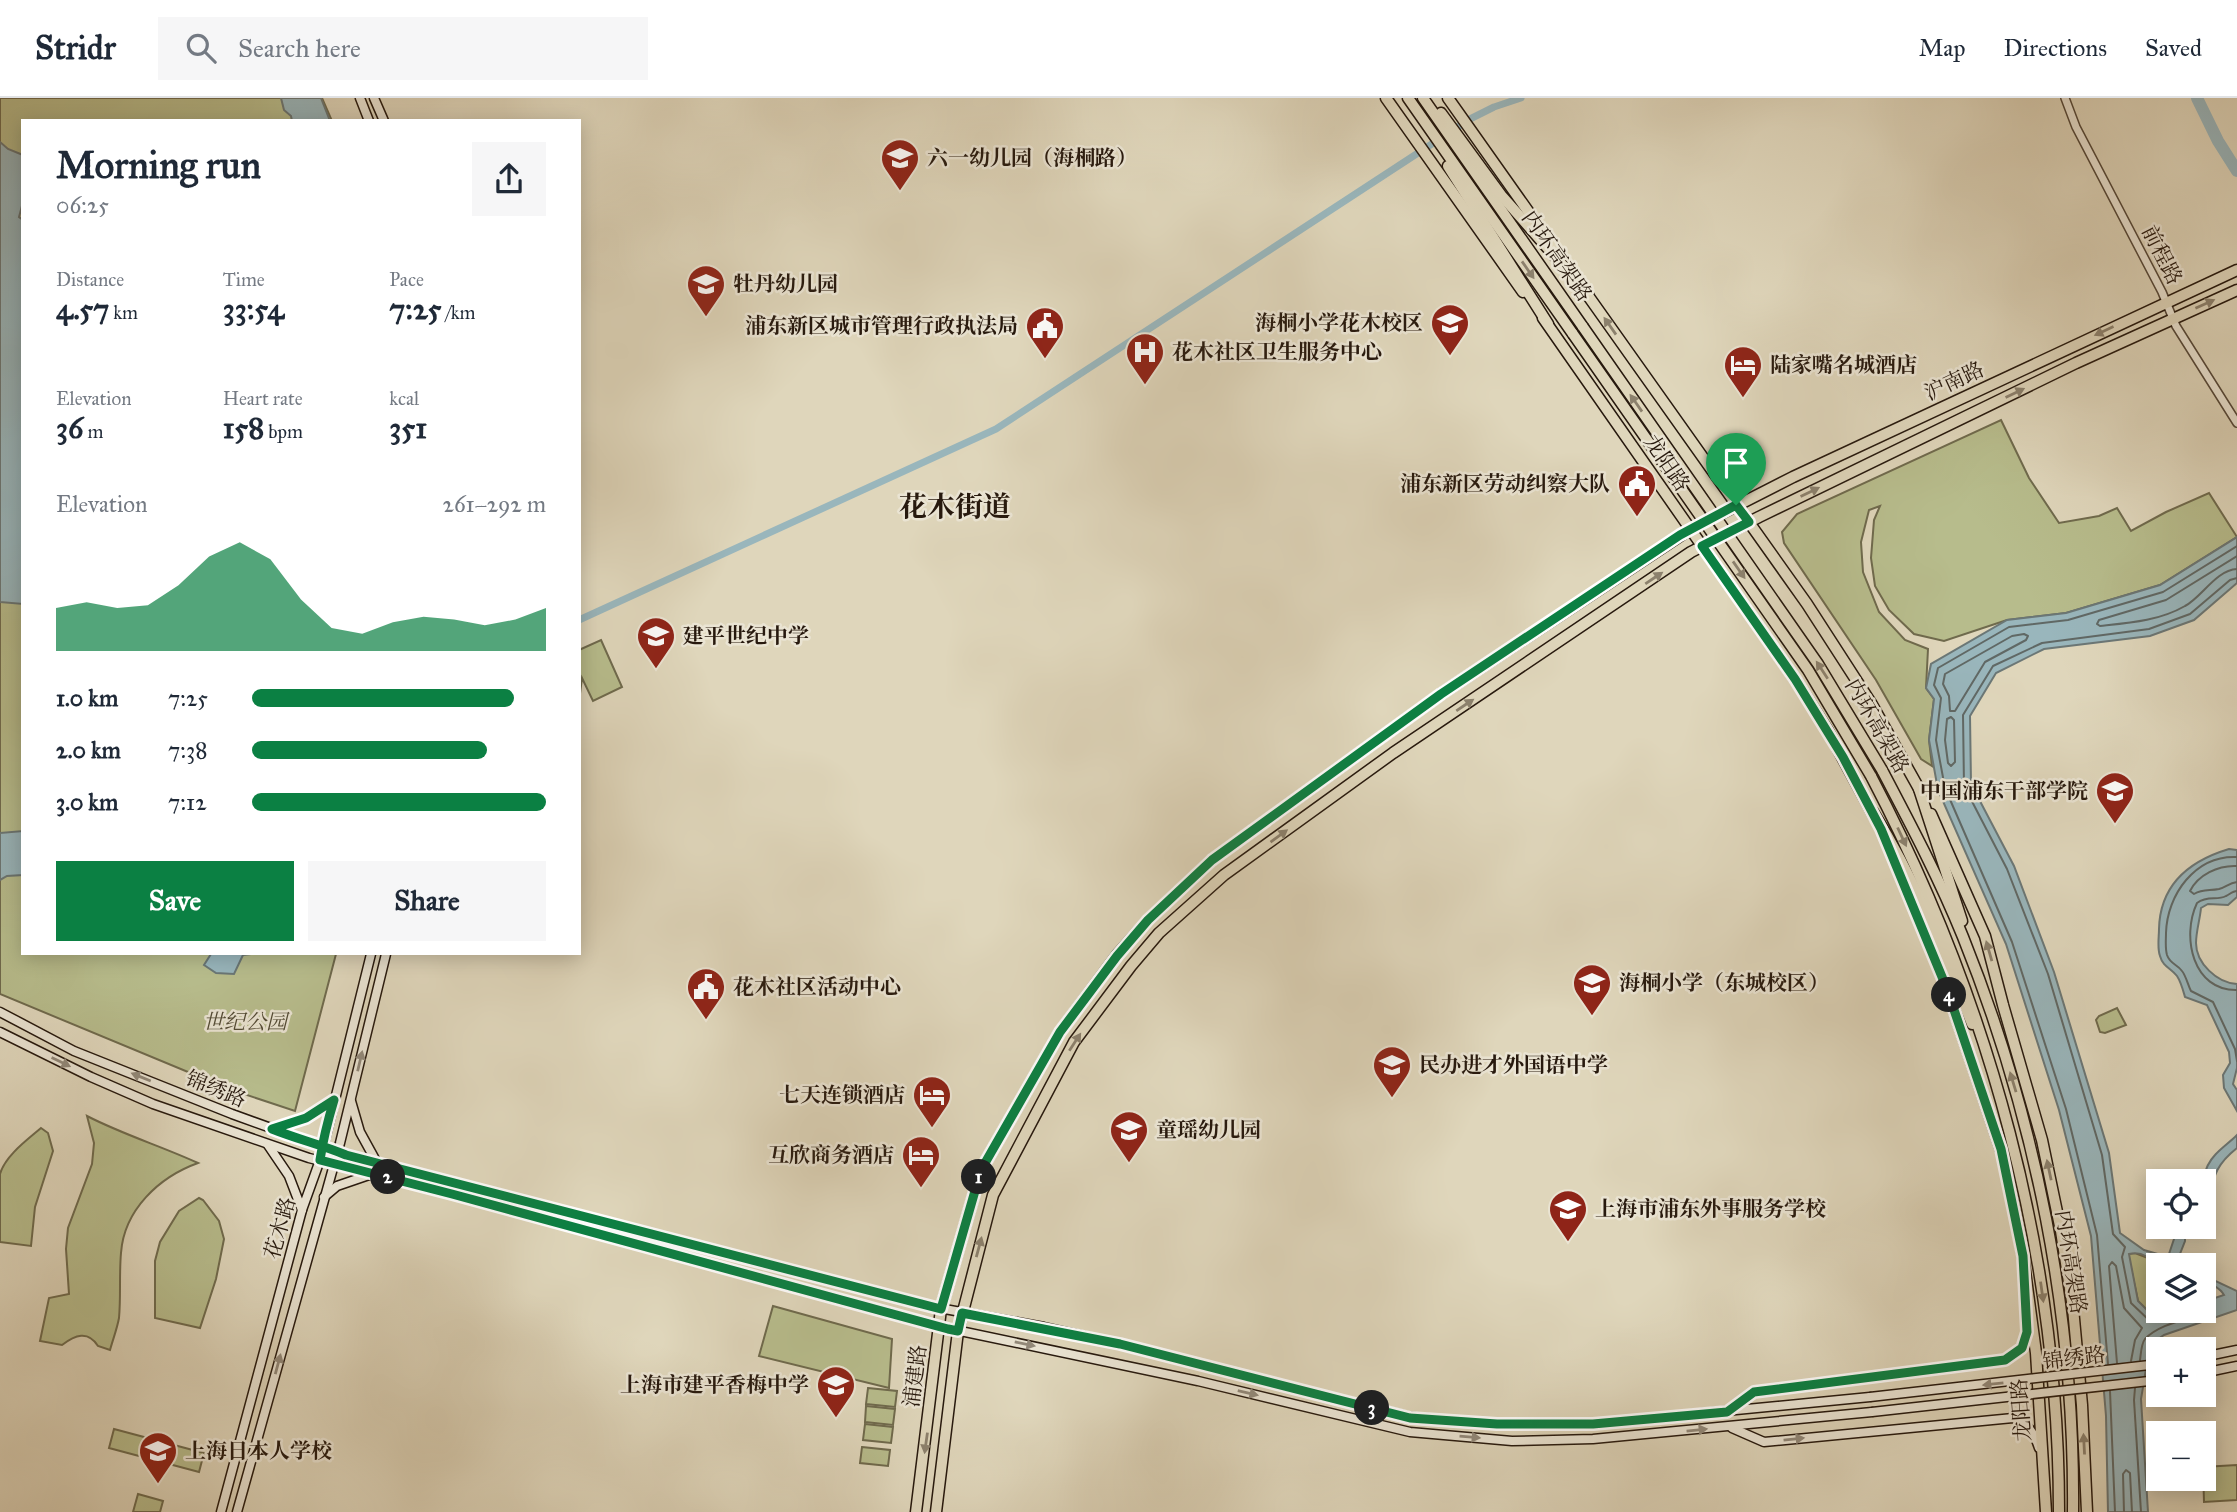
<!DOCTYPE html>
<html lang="en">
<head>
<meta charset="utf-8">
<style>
	:root { --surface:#fff; --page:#f6f6f7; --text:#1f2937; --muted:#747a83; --line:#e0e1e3; --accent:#0b8043 }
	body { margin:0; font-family:"IM FELL Great Primer","Noto Serif SC",serif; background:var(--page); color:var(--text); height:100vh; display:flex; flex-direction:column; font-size:26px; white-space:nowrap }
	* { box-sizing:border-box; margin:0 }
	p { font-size:23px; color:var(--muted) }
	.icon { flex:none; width:38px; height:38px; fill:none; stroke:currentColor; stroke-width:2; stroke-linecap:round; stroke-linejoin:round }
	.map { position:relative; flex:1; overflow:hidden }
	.panel { position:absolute; left:21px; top:21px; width:560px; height:836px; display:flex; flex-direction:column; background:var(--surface); border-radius:0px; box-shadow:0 4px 18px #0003 }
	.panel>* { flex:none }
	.fabs { position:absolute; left:2146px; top:1071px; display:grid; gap:14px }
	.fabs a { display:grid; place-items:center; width:70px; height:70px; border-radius:0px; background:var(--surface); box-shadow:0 4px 18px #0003; font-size:35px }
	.pin { position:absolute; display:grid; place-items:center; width:60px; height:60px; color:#fff; margin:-72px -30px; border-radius:50% 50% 50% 0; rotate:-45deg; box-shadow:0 0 7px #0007 }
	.pin .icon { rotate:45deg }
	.km { position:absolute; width:35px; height:35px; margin:-18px; border-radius:50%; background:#222; color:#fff; font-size:19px; line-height:35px; text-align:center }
	.round { display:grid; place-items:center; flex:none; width:74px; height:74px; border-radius:0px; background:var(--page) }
	.head { display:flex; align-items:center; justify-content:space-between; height:119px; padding:0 35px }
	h1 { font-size:38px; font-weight:700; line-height:52px }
	.metrics { display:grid; grid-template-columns:repeat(3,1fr); gap:10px; height:119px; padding:7px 35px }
	.metrics div { display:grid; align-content:center }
	.metrics b { font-size:30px; font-weight:700 }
	.metrics small { font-size:19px; font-weight:400 }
	.metrics p { font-size:19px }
	.chart { height:196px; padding:14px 35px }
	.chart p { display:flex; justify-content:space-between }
	.chart svg { width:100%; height:126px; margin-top:7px; fill:var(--accent); opacity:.7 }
	.action { display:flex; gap:14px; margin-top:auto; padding:14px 35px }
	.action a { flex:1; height:80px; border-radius:0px; background:var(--accent); color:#fff; font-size:28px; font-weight:700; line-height:80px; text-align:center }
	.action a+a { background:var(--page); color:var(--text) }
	ul { padding:0 35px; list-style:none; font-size:23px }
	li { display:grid; grid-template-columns:112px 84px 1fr; align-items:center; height:52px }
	li i { height:18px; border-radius:9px; background:var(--accent) }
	header { display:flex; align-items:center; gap:42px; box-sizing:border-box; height:98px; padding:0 35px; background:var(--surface); border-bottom:2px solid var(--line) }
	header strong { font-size:33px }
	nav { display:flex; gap:38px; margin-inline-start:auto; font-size:24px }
	.search { width:490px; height:63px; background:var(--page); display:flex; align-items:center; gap:18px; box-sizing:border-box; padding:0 24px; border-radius:0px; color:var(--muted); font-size:26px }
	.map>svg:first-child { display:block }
	.green { fill:#b7bc8c; stroke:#6f6a4d; stroke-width:2 }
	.water { fill:#99b6bc; stroke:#6b7776; stroke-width:2 }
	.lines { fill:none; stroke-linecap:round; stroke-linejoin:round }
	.shore { stroke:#606865; stroke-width:2 }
	.canal { stroke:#99b6bc; stroke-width:7 }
	.river { stroke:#99b6bc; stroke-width:12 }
	.tertiary-casing { stroke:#554839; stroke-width:10 }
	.secondary-casing { stroke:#27190e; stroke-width:11 }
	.primary-casing { stroke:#27190e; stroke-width:13 }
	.trunk-casing { stroke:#27190e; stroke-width:13 }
	.tertiary { stroke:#eae4d3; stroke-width:7 }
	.secondary { stroke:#eae4d3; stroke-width:8 }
	.primary { stroke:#dfd6bb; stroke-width:10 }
	.trunk { stroke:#dfd6bb; stroke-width:10 }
	.secondary-bridge-casing { stroke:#27190e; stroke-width:11; stroke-linecap:butt }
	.trunk-bridge-casing { stroke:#27190e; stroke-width:13; stroke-linecap:butt }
	.secondary-bridge { stroke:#eae4d3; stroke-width:8 }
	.trunk-bridge { stroke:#dfd6bb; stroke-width:10 }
	.oneway { fill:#8c816d }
	.oneway2 { fill:#92897a }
	.route-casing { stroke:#fff; stroke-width:14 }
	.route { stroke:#0b8043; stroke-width:9 }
	.labels { text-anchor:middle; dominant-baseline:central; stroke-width:5; stroke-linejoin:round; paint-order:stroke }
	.poi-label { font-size:21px; font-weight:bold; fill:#27190e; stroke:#eae4d3; text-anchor:start }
	.street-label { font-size:21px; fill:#27190e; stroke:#eae4d3 }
	.park-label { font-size:21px; font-style:italic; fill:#524a34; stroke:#eae4d3 }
	.district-label { font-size:28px; font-weight:bold; fill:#27190e; stroke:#eae4d3 }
</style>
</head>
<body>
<header>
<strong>Stridr</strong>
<div class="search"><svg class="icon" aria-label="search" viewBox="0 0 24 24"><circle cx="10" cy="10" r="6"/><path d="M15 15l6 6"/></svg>Search here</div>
<nav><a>Map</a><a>Directions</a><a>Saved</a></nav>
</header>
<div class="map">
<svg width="2237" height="1414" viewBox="0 0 2237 1414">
	<rect width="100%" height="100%" fill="#dfd6bb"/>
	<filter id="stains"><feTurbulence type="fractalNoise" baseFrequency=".00286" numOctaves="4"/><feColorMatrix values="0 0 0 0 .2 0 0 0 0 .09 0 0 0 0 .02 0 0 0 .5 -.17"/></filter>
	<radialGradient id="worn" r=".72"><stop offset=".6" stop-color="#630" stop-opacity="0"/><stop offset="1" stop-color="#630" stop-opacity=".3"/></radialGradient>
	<g class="green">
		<path d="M0,0h322l10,23h-309v833h313l-41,157 -66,-22 -229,-95z"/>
		<path d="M2001,322l28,58 30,45 40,-7 18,-8 14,23 35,-19 43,-19 28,44 -77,48 -94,28 -59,7 -63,21 -30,-7 -25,-24 -14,-24 -4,-28 3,-38 6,-14 -11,4 -8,32 2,30 16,40 26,28 23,9 -2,39 8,11 -5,41 3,26 -11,-7 -45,-79 -92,-137 -2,-11 15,-18z"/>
		<path d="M601,542l21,47 -29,14 -11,-23 -3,23v-51z"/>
		<path d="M2117,910l9,17 -21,8 -5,-1 -4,-12 3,-4z"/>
		<path d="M87,1018c37,19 74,30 111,47 -39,14 -74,47 -77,90 -2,22 0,43 -2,65 -2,11 -6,21 -9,32l-12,-4c-10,-16 -23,-11 -36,-1l-22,-4 9,-43 20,-4 -3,-45 2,-21 24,-64 2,-21z"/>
		<path d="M41,1030l7,5 5,18 -18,56 -4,39 -31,-4c0,-15 0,-55 0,-68 5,-18 27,-34 41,-46z"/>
		<path d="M199,1100l4,2 16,21 5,18 -8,40 -16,49 -45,-10v-57l5,-19 19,-31z"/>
		<path d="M2135,1155l18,7 5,9v42h17l-22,5 -15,-15 -10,-47z"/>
		<path d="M773,1208l119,33 -3,49 -130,-32z"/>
		<path d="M868,1290l29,3 -2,16 -29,-3z"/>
		<path d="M866,1308l29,3 -2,16 -28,-3z"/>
		<path d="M865,1326l28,3 -2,16 -28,-3z"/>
		<path d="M114,1331l90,24 -5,19 -90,-24z"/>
		<path d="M862,1349l28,3 -2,16 -28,-3z"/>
		<path d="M2237,1367v35l-33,2 -1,-35z"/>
		<path d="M138,1396l25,7 -3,11h-27z"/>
	</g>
	<g class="water">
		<path d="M281,0h40l9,23h-38l-1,-5 -7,-6z"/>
		<path d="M0,44l8,7 15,6v47l-4,15 4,3v384l-23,-2z"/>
		<path d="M2237,439v46l-43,37 -44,16 -106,13 -48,24 -26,43 1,68 43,82 40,106 55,181 11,80 24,17 24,7 10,-30h10l-3,4v10l-7,18 4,6h-24v4c-6,-11 -16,-18 -29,-15l9,47 15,15 22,-5h28v-9l21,-7c-4,-7 -13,-12 -21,-12v-8l34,16v19l-73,25 -14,10 -9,54 7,113h-40l-2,-96 -15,-180 -32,-126 -53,-166 -68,-154 -9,-50 5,-41 -8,-11 5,-24 76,-44 59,-7 94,-28z"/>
		<path d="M23,733v44l-16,1 -7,4v-47z"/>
		<path d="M2229,751l8,1v47l-9,8 -20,-1 -7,4c-1,11 -5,24 -5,35 0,20 21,40 41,41v84l-4,16 4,6v21l-13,-23 -1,-13 7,-12 -1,-11 -22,-47 -22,-8c-2,-7 -4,-15 -8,-21 -6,-8 -14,-9 -17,-20 -3,-8 -1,-19 -1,-27 1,-45 30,-68 70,-80z"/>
		<path d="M211,856h40l-8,1 -9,19 -18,-1 -12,-8z"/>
		<path d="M2237,1037v13c-24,19 -23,31 -31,59l-3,3c0,-20 -3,-39 12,-55 6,-7 15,-13 22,-20z"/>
	</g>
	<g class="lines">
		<g class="shore">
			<path d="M2237,458l-71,44 -67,20 -2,4 3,2c29,-3 59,-5 85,-20 17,-9 31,-36 52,-37"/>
			<path d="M2024,536l4,2 -2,4 -41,22 -30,49h-5l-1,-15 -6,-12 2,-10 67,-38z"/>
			<path d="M1951,619l3,3 1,42 -4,4 -3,-3 -3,-23 2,-21z"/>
			<path d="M2237,759c-42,-2 -70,38 -71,76 0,7 -1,15 1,22 3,9 10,9 15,16 4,5 6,14 9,20l22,11 22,47 2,12"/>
			<path d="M2237,768c-19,-1 -39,9 -47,25l4,3c9,-5 15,-3 25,-5 7,-2 10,-6 18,-7"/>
			<path d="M2237,793c-4,0 -7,3 -11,5 -9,5 -18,-1 -29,7 -16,34 -4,88 40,87"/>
			<path d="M2168,1213l-4,8 -13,3 -20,-19 -9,-46 3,-10 -12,-13 -11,-79 -54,-181 -41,-105 -43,-83 -1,-71 30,-49 49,-23 107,-14 41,-15 40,-34 7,-2"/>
			<path d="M2140,1262c1,-6 1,-16 5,-21 13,-14 39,-19 56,-25l2,-4"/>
			<path d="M2117,1265l-8,-97 3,-4 4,4 8,42 18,20 -7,12 -4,21"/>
			<path d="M2108,1266l-11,-129 -31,-126 -54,-167 -67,-154 -9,-48 5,-42 -7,-13 4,-17 71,-41 59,-7 95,-28 74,-46"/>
			<path d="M2135,1290l-1,12 7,112"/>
			<path d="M2110,1293l5,121"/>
			<path d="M2124,1414l-1,-38 3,-4 4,3 2,39"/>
		</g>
		<path class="canal" d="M579,522l417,-191 474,-310 24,-12 27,-9"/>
		<path class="river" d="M2197,0l21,43 19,30"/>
		<defs>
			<path id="tertiary" d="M2065,0l11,29 86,165 14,34 61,97"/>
			<g id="secondary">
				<path d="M360,0l9,23"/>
				<path d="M374,0l10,23"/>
				<path d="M0,914l74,39 158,63 114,41 582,151 116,21 76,17 290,73 87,7h96l277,-27"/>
				<path d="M0,934l91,45 62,27 156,54 143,36 475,130 271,57 212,51 102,9 81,-2 279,-27"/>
				<path d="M351,1003l9,31 17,31"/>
				<path d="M274,1031l32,-11 28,-18"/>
				<path d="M268,1047l21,31 13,34"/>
				<path d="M324,1099l13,-11 35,-12"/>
				<path d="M2203,1259l34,-7"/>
				<path d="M2203,1275l34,-7"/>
				<path d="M1727,1314l26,-20 252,-32c19,-8 23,-24 23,-43"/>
				<path d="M1732,1330l32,14 249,-24c16,6 21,15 26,30"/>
				<path d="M221,1414l81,-302 18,-50 51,-206"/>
				<path d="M237,1414l103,-369 46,-189"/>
			</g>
			<g id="primary">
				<path d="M1386,0l137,194"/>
				<path d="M1448,0l111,157"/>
				<path d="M1584,192l223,314 64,99 51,91"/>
				<path d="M1543,220l252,361 33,52 47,87"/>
				<path d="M1931,716l54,122 18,69 39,135 19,91 12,77 9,97 5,107"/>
				<path d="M1888,746l59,145 57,170 19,97 13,97 10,159"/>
				<path d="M916,1414l25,-203 40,-139 79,-138 57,-77 31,-35 64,-60 229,-166 248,-164 104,-53 444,-207"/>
				<path d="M936,1414l22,-181 35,-136 81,-153 57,-76 28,-33 65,-58 169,-122 298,-201 68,-35 317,-154 161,-73"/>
			</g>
			<g id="trunk">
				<path d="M1408,0l165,236"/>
				<path d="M1423,0l160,229"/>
				<path d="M1441,15l60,82 87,99"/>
				<path d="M1448,68l100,158"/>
				<path d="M1882,672c29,55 58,110 81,167 73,182 112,379 110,575"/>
				<path d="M1871,678c119,227 188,479 188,736"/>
				<path d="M1919,691l43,132"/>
				<path d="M1873,714c42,67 70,138 99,212"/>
			</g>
		</defs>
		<use href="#tertiary" class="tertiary-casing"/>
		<use href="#secondary" class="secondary-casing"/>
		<use href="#primary" class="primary-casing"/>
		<use href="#trunk" class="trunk-casing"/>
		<use href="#tertiary" class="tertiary"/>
		<use href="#secondary" class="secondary"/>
		<use href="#primary" class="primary"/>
		<use href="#trunk" class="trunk"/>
		<defs>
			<g id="secondary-bridge">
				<path d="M1870,1299l288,-33"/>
				<path d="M1872,1314l286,-32"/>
			</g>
			<g id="trunk-bridge">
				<path d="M1583,229l235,337 64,106"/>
				<path d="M1573,236l235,336 63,106"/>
			</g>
		</defs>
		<use href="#secondary-bridge" class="secondary-bridge-casing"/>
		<use href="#trunk-bridge" class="trunk-bridge-casing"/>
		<use href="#secondary-bridge" class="secondary-bridge"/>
		<use href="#trunk-bridge" class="trunk-bridge"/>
	</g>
	<defs><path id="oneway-solid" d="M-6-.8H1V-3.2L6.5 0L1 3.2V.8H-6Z" transform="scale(1.75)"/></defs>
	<g class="oneway">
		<use href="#oneway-solid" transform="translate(1528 172) rotate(55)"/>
		<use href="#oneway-solid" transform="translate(2205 206) rotate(-24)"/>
		<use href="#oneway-solid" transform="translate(1610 228) rotate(-125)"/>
		<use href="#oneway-solid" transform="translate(2104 233) rotate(155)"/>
		<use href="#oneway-solid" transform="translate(2015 295) rotate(-26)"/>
		<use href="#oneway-solid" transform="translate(1636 305) rotate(-125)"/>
		<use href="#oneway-solid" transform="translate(1810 394) rotate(-26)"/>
		<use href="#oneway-solid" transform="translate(1739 472) rotate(55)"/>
		<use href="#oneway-solid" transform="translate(1654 480) rotate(-34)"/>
		<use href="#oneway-solid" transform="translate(1822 572) rotate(-123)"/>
		<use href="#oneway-solid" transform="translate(1465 607) rotate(-34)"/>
		<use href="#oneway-solid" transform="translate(1279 738) rotate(-36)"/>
		<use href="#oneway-solid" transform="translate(1902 739) rotate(65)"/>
		<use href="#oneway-solid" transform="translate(1989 853) rotate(-106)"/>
		<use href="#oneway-solid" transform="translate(1075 944) rotate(-57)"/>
		<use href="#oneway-solid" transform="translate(2013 984) rotate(-107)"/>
		<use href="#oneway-solid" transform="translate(2049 1072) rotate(-102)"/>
		<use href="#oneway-solid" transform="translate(979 1149) rotate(-75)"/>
		<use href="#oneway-solid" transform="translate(2042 1194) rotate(82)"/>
		<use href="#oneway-solid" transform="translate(926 1345) rotate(98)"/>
		<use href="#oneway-solid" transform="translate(2084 1346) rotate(-93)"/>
	</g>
	<g class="oneway2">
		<use href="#oneway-solid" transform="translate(360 963) rotate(-77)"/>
		<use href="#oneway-solid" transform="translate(61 964) rotate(26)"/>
		<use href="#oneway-solid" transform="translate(141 979) rotate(-158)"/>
		<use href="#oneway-solid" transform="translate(1025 1246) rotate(12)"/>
		<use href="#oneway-solid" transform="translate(278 1266) rotate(-75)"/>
		<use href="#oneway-solid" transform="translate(1993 1286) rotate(174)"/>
		<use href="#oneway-solid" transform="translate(1248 1295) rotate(13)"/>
		<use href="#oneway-solid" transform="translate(1697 1332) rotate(-6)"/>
		<use href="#oneway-solid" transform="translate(1470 1339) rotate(5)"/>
		<use href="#oneway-solid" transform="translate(1794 1341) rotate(-6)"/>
	</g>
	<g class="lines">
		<defs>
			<path id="route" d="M1736,407l-56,30 -239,159 -229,166 -64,60 -31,36 -57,76 -79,138 -40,139 -595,-154c-24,-10 -49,-16 -74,-26l34,-11 28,-18c-6,20 -11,40 -14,60l132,34 496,135 10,2 4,-18 158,31 290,74 87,6h96l134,-12 27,-20 251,-32 17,-12 5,-16 -4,-76 -22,-107 -54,-160 -66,-160 -38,-72 -48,-78 -93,-133 47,-24 -13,-17"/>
		</defs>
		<use href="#route" class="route-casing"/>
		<use href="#route" class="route"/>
	</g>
	<defs>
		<symbol id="school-pin" viewBox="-11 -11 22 30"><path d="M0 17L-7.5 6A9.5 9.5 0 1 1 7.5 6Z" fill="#8f2418" stroke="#eae4d3"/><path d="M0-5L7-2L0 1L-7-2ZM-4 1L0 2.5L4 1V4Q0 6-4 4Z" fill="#fff"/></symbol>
		<symbol id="civic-pin" viewBox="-11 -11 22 30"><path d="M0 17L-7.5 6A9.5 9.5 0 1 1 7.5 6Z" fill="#8f2418" stroke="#eae4d3"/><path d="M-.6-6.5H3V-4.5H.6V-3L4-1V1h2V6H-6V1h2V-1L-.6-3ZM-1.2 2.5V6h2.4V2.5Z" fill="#fff"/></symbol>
		<symbol id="hospital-pin" viewBox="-11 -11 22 30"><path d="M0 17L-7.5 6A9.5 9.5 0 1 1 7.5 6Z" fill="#8f2418" stroke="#eae4d3"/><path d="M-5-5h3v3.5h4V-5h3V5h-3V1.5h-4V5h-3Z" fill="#fff"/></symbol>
		<symbol id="hotel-pin" viewBox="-11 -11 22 30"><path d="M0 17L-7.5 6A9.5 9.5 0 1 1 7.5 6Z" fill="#8f2418" stroke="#eae4d3"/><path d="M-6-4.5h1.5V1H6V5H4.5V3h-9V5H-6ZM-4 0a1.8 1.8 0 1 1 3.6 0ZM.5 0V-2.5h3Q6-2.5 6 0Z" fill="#fff"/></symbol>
		<symbol id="university-pin" viewBox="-11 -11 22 30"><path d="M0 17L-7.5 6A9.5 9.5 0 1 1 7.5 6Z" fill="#8f2418" stroke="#eae4d3"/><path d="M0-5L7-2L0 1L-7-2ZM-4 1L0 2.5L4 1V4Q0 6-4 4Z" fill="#fff"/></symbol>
	</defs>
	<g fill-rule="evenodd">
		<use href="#school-pin" x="878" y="38" width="44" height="60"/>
		<use href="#school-pin" x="684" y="164" width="44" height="60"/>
		<use href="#school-pin" x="1428" y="203" width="44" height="60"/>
		<use href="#civic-pin" x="1023" y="206" width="44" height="60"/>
		<use href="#hospital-pin" x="1123" y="232" width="44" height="60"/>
		<use href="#hotel-pin" x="1721" y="245" width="44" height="60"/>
		<use href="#civic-pin" x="1615" y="364" width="44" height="60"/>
		<use href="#school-pin" x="634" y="516" width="44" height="60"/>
		<use href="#university-pin" x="2093" y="671" width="44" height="60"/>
		<use href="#school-pin" x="1570" y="863" width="44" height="60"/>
		<use href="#civic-pin" x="684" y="867" width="44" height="60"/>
		<use href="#school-pin" x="1370" y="945" width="44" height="60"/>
		<use href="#hotel-pin" x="910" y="975" width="44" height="60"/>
		<use href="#school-pin" x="1107" y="1010" width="44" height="60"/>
		<use href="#hotel-pin" x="899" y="1035" width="44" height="60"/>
		<use href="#school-pin" x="1546" y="1089" width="44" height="60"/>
		<use href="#school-pin" x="814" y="1265" width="44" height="60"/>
		<use href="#school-pin" x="136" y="1331" width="44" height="60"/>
	</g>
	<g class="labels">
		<g class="poi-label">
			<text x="927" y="60">六一幼儿园（海桐路）</text>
			<text x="733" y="186">牡丹幼儿园</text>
			<text x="1423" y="225" text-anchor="end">海桐小学花木校区</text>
			<text x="1018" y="228" text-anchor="end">浦东新区城市管理行政执法局</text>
			<text x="1172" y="254">花木社区卫生服务中心</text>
			<text x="1770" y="267">陆家嘴名城酒店</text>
			<text x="1610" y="386" text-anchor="end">浦东新区劳动纠察大队</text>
			<text x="683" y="538">建平世纪中学</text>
			<text x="2088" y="693" text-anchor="end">中国浦东干部学院</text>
			<text x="1619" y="885">海桐小学（东城校区）</text>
			<text x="733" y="889">花木社区活动中心</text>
			<text x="1419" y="967">民办进才外国语中学</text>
			<text x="905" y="997" text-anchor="end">七天连锁酒店</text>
			<text x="1156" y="1032">童瑶幼儿园</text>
			<text x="894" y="1057" text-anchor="end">互欣商务酒店</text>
			<text x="1595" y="1111">上海市浦东外事服务学校</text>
			<text x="809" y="1287" text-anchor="end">上海市建平香梅中学</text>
			<text x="185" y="1353">上海日本人学校</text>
		</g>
		<g class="street-label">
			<text transform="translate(2162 157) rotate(63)">前程路</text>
			<text transform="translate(1557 158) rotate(55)">内环高架路</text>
			<text transform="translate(1954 283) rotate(-25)">沪南路</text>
			<text transform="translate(1667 365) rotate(56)">龙阳路</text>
			<text transform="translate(1877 628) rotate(60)">内环高架路</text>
			<text transform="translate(216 991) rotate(22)">锦绣路</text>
			<text transform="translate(280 1130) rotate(-74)">花木路</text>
			<text transform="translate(2071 1164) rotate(81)">内环高架路</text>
			<text transform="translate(2074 1260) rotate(-7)">锦绣路</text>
			<text transform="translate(915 1278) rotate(-83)">浦建路</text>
			<text transform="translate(2021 1312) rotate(-94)">龙阳路</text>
		</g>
		<g class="park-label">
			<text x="245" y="924">世纪公园</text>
		</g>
		<g class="district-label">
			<text x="955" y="408">花木街道</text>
		</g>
	</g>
	<rect width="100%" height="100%" filter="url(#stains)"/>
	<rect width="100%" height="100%" fill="url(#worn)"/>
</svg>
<div class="fabs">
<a><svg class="icon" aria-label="locate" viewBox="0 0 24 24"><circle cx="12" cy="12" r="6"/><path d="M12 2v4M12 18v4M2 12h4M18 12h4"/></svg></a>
<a><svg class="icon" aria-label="layers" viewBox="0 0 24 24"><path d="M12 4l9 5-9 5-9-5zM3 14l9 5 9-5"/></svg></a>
<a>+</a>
<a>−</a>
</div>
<div class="pin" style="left:1736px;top:407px;background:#1e9e55"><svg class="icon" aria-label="arrive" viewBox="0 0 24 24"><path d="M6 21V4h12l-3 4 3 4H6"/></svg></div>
<b class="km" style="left:979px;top:1079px">1</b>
<b class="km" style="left:388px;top:1079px">2</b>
<b class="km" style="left:1372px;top:1310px">3</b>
<b class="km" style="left:1949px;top:897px">4</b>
<section class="panel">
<div class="head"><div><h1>Morning run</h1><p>06:25</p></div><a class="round"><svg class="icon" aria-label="share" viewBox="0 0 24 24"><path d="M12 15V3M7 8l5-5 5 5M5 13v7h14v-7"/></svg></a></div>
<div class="metrics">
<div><p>Distance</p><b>4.57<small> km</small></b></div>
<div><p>Time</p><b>33:54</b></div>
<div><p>Pace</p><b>7:25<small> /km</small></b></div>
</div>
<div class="metrics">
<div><p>Elevation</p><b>36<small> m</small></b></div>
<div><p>Heart rate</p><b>158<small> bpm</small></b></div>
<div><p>kcal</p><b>351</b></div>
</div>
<div class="chart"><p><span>Elevation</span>261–292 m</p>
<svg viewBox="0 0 160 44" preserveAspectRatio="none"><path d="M0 44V29L10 27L20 29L30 28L40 21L50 11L60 6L70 12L80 26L90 36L100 38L110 34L120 32L130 33L140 35L150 33L160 29V44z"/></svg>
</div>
<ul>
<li><b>1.0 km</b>7:25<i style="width:89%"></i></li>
<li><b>2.0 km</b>7:38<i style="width:80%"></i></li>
<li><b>3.0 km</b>7:12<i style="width:100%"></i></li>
</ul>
<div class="action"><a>Save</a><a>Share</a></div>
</section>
</div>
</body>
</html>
